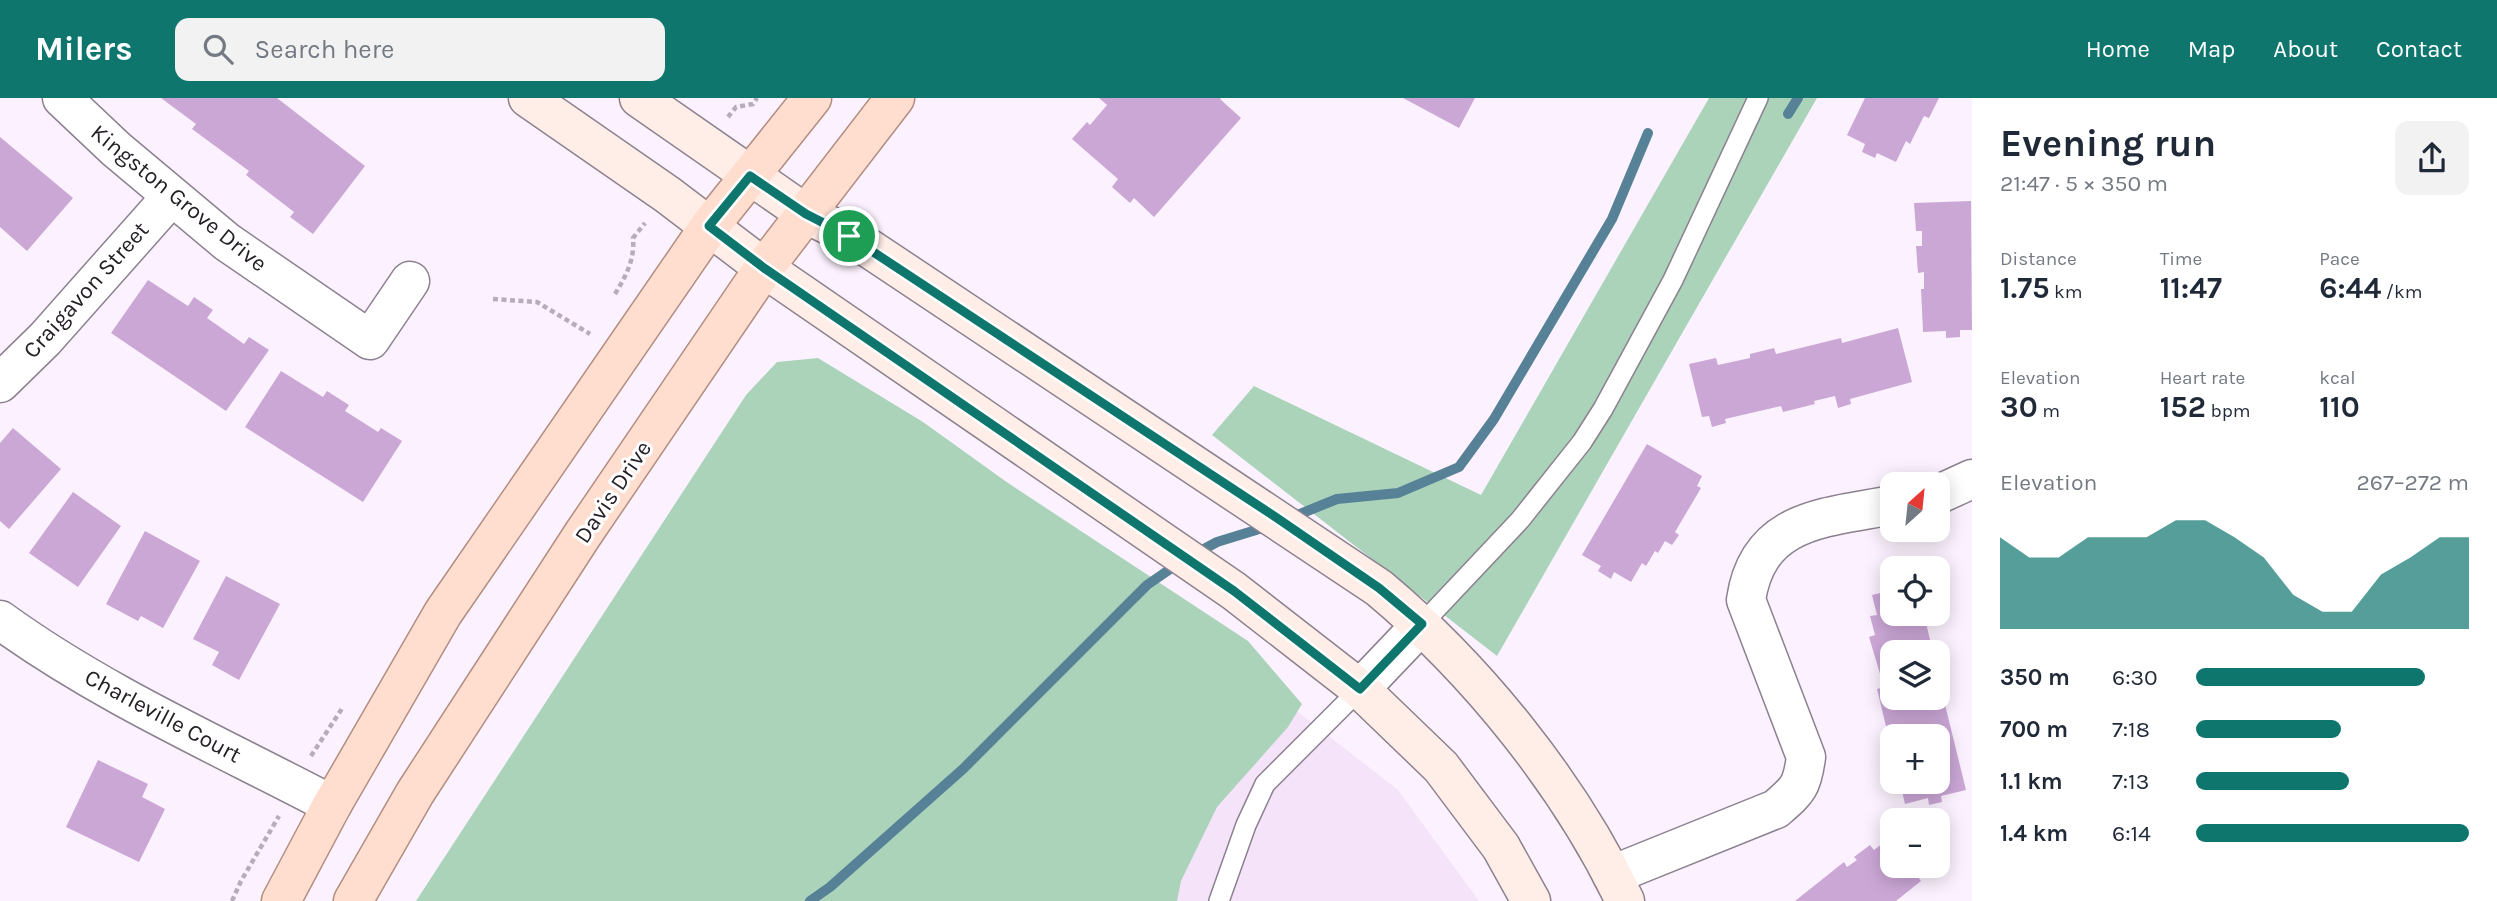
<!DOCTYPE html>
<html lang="en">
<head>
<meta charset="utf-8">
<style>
	:root { --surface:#fff; --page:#f2f2f3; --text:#1f2937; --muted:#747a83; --accent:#0f766e }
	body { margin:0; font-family:Karla,sans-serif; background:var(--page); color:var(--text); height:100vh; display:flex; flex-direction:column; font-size:26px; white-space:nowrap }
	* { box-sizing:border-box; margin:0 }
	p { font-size:23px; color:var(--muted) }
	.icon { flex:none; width:38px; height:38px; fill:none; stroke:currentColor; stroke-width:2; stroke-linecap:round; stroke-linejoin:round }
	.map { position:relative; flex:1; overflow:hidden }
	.panel { display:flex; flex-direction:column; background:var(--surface); width:525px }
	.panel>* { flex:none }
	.needle { width:46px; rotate:27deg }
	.tools { position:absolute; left:1880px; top:374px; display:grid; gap:14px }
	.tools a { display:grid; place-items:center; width:70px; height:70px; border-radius:14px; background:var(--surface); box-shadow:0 4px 18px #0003; font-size:35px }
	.pin { position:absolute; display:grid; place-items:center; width:60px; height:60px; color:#fff; margin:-30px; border:4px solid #fff; border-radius:50%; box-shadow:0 2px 7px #0007 }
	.round { display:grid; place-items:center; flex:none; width:74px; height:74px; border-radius:14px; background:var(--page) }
	.overview { display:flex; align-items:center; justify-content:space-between; height:119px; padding:0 28px }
	h1 { font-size:38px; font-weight:700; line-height:52px }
	.stats { display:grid; grid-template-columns:repeat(3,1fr); gap:10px; height:119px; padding:7px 28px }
	.stats div { display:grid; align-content:center }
	.stats b { font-size:30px; font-weight:700 }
	.stats small { font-size:19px; font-weight:400 }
	.stats p { font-size:19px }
	.chart { height:196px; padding:14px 28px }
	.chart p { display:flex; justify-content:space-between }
	.chart svg { width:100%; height:126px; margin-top:7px; fill:var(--accent); opacity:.7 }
	ul { padding:0 28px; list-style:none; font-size:23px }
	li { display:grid; grid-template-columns:112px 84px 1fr; align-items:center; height:52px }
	li i { height:18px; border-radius:9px; background:var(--accent) }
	header { display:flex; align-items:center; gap:42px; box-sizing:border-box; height:98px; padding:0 35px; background:var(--accent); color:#fff }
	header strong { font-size:33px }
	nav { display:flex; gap:38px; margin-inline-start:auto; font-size:24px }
	.search { width:490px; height:63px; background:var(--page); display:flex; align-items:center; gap:18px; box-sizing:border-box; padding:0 24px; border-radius:14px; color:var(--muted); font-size:26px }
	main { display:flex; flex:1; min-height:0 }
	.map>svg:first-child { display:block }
	.built { fill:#f4e3f9 }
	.green { fill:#aad3ba }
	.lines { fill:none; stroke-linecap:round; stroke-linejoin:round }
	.stream { stroke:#568196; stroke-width:10 }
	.building { fill:#cba7d6 }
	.lane-casing { stroke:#8c818f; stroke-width:22 }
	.street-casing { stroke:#8c818f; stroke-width:41 }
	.secondary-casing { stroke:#8c818f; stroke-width:41 }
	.primary-casing { stroke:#b28d80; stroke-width:41 }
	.path { stroke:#b6adb8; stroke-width:4.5; stroke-dasharray:5 3.5; stroke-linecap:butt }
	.lane { stroke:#fff; stroke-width:19 }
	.street { stroke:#fff; stroke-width:38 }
	.secondary { stroke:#ffeee7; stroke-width:38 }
	.primary { stroke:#ffded0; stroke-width:38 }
	.route-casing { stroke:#fff; stroke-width:14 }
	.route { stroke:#0f766e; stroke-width:9 }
	.labels { text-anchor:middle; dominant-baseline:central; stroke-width:6; stroke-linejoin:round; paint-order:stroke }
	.street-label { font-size:23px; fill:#242026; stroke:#fff }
</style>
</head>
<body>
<header>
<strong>Milers</strong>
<div class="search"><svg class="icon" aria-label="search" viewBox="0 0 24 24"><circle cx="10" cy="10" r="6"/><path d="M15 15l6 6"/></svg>Search here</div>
<nav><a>Home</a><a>Map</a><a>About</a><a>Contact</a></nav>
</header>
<main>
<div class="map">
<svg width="1972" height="803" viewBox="0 0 1972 803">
	<rect width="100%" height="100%" fill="#fcf2ff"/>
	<path class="built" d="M1222,555l176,137 81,111h-620z"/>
	<g class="green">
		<path d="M1709,0h108l-320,558 -285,-221 42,-49 227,109z"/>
		<path d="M818,260l105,64 85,61 240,158 54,63 -14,23 -71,80 -36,74 -4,20h-761l330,-506 31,-33z"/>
	</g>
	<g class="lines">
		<g class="stream">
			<path d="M1788,16l10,-16"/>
			<path d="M1290,420l47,-19 61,-6 61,-26 35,-48 118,-200 36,-86"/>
			<path d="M1193,457l24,-13 52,-16"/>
			<path d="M810,803l20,-14 133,-118 184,-184 32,-22"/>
		</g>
	</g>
	<g class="building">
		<path d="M161,0h116l88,68 -52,68 -23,-17 4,-5 -48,-37 3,-4 -57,-42 4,-5z"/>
		<path d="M1099,0h122l-1,1 21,19 -87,99 -20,-19 -4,5 -18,-16 6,-8 -46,-40 15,-17 3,3 17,-20z"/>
		<path d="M1403,0h72l-16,30z"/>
		<path d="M1865,0h74l-10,20 -5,-2 -14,28 -4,-3 -10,21 -19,-9 -2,5 -13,-6 3,-8 -18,-9z"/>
		<path d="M0,39l73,61 -46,53 -27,-24z"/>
		<path d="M1971,103l1,129h-12v7l-14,1v-7l-23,1 -2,-43h3v-17l-6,1 -2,-27h6v-15h-6l-2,-28z"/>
		<path d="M148,182l40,26 6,-9 19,13 -6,8 37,26 5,-7 20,13 -43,61 -115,-78z"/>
		<path d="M1898,230l14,54 -62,17 1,5 -13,4 -3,-12 -21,5 1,3 -32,8 -2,-6 -56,13 1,4 -14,4 -3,-11 -7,1 -13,-53 27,-6 2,7 32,-7v-4l24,-6 2,6 65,-16 1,5z"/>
		<path d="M281,273l42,26 4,-6 22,14 -4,6 33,21 3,-4 21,13 -39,61 -118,-75z"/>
		<path d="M13,330l48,41 -52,60 -9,-8v-78z"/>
		<path d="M1647,346l55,32 -5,10 4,2 -26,44 4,3 -7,10 -7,-4 -7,12 -3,-2 -9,15 -4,-3 -11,19 -17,-10 -3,7 -13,-8 3,-5 -19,-11z"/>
		<path d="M73,394l48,34 -43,61 -49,-34z"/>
		<path d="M145,433l55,30 -37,67 -22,-12 -3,5 -32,-17z"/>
		<path d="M226,478l54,28 -41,76 -27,-15 7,-13 -26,-13z"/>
		<path d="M1892,492v24h32l9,39h-41v45h45l1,-22 28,114 -25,6 1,6 -13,3 -1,-7 -23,6 -5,-22h37v-45h-45v15l-7,1 -3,-13 7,-1 -12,-50 7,-2 -15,-50 6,-2 -5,-19 7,-1 -5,-20z"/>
		<path d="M98,662l50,24 -6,13 23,12 -26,53 -73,-35z"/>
		<path d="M1888,741l4,5v22h17l12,15 -25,20h-101l49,-39 3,5 10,-7 -3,-3 16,-12 4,5z"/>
	</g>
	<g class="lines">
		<defs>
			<g id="lane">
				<path d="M1422,526l98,-104 62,-78 21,-33 70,-129 85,-182"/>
				<path d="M1219,803l27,-76 19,-41 95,-95"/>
			</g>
			<g id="street">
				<path d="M62,0l54,51 111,93 143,98 40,-59"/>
				<path d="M0,285l45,-44 126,-142"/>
				<path d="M1937,397l35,-16"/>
				<path d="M0,522c102,74 220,126 332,185"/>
				<path d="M1360,591l62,-65"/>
				<path d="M1612,777l164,-66c22,-19 26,-22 30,-52l-60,-157c12,-82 79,-82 146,-95"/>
			</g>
			<g id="secondary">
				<path d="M528,0l140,97 96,73 470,323 126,98 81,78 60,80 30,54"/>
				<path d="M639,0l167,116 43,21 530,353c98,82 191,197 246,313"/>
			</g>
			<g id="primary">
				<path d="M281,803l51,-96 111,-192 266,-386 103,-129"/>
				<path d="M353,803l62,-108 168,-259 181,-266 131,-170"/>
			</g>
		</defs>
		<use href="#lane" class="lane-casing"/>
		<use href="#street" class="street-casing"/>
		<use href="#secondary" class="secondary-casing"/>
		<use href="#primary" class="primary-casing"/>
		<g class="path">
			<path d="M728,19l8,-10 17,-3 4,-6"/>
			<path d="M615,196c11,-18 20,-35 18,-56l12,-15"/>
			<path d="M493,201l44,3 53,32"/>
			<path d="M311,658l32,-49"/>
			<path d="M232,803l9,-20 38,-65"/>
		</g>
		<use href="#lane" class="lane"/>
		<use href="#street" class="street"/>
		<use href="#secondary" class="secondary"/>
		<use href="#primary" class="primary"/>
	</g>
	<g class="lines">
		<defs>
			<path id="route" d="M750,78l56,38 43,22 428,282 102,70 43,36 -62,65 -126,-98 -470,-323 -55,-42z"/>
		</defs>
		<use href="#route" class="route-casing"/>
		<use href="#route" class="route"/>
	</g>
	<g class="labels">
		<g class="street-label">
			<text transform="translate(179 100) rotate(39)">Kingston Grove Drive</text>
			<text transform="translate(86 192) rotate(-48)">Craigavon Street</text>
			<text transform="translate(613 394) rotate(-56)">Davis Drive</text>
			<text transform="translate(163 618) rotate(28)">Charleville Court</text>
		</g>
	</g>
</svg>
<div class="tools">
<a><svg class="needle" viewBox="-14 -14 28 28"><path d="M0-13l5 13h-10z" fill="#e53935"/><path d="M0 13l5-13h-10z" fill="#747a83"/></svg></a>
<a><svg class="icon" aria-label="locate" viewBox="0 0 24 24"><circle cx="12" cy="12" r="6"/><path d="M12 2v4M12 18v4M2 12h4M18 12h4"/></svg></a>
<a><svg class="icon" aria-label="layers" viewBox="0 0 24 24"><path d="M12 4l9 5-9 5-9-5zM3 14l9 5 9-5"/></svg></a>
<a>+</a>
<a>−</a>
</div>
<div class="pin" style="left:849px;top:138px;background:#1e9e55"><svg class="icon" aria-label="arrive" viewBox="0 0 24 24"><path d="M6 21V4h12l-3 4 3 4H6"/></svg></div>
</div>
<section class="panel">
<div class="overview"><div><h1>Evening run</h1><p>21:47 · 5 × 350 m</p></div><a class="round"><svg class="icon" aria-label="share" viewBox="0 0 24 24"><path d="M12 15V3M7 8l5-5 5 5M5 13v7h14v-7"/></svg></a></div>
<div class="stats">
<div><p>Distance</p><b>1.75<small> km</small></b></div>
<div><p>Time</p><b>11:47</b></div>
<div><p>Pace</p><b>6:44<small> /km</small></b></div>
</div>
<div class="stats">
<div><p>Elevation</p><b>30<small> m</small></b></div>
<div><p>Heart rate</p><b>152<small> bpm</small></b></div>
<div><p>kcal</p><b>110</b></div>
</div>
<div class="chart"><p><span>Elevation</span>267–272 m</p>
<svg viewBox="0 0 160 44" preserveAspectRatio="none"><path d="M0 44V12L10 19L20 19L30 12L40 12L50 12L60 6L70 6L80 12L90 19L100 32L110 38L120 38L130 25L140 19L150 12L160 12V44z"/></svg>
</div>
<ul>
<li><b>350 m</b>6:30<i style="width:84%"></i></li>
<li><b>700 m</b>7:18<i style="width:53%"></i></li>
<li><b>1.1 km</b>7:13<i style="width:56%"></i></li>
<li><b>1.4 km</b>6:14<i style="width:100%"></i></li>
</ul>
</section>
</main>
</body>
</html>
